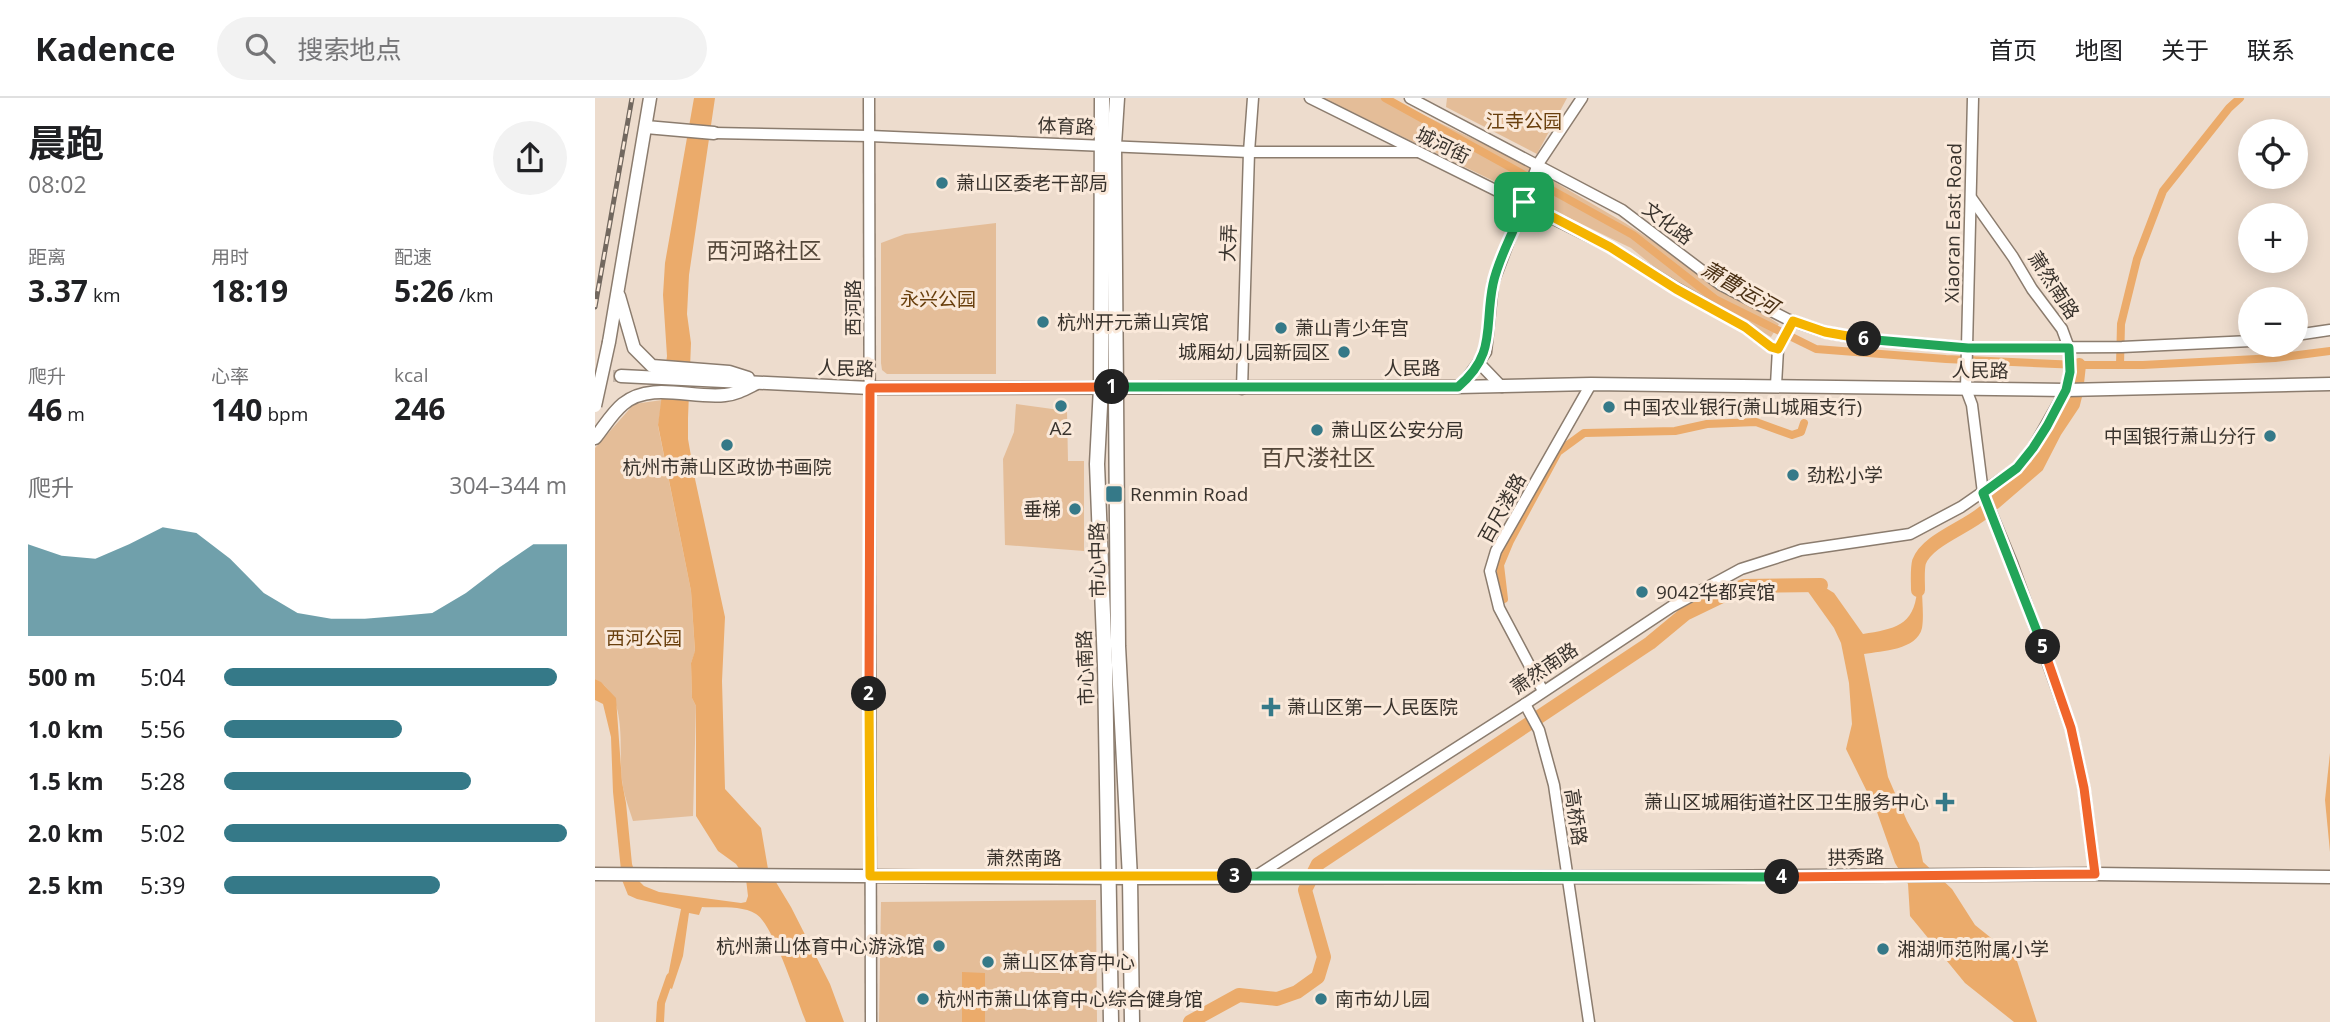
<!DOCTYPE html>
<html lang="zh">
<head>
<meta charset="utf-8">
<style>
	:root { --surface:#fff; --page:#f2f2f2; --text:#202124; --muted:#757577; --line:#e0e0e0; --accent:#357988 }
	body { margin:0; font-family:"Open Sans","Noto Sans SC",sans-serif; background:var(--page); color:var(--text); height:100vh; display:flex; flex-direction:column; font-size:26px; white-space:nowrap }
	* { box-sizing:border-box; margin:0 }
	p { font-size:23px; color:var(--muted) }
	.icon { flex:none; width:38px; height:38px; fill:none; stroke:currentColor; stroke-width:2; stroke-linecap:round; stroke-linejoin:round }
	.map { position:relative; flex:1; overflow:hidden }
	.details { display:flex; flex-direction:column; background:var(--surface); width:595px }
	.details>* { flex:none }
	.fabs { position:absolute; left:1643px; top:21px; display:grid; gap:14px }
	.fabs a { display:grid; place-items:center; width:70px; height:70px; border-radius:50%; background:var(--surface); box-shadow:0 4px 18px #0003; font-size:35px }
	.pin { position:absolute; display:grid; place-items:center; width:60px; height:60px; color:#fff; margin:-30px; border-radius:14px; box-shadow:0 4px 10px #0006 }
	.km { position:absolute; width:35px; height:35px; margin:-18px; border-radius:50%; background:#222; color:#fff; font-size:19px; line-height:35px; text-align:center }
	.round { display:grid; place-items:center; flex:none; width:74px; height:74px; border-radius:37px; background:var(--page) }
	.headline { display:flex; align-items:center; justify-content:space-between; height:119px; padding:0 28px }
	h1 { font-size:38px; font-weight:700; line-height:52px }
	.metrics { display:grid; grid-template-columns:repeat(3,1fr); gap:10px; height:119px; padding:7px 28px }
	.metrics div { display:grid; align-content:center }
	.metrics b { font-size:30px; font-weight:700 }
	.metrics small { font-size:19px; font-weight:400 }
	.metrics p { font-size:19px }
	.chart { height:196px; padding:14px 28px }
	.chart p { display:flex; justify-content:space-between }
	.chart svg { width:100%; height:126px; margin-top:7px; fill:var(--accent); opacity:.7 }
	ul { padding:0 28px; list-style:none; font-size:23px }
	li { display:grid; grid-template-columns:112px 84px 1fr; align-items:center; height:52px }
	li i { height:18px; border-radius:9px; background:var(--accent) }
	header { display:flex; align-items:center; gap:42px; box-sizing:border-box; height:98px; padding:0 35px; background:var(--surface); border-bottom:2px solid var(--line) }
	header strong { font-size:33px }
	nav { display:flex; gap:38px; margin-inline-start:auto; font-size:24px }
	.search { width:490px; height:63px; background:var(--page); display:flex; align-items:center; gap:18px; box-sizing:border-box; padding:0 24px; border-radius:38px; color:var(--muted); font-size:26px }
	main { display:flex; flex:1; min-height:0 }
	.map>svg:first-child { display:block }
	.green { fill:#e4bd98 }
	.water { fill:#ebab6b }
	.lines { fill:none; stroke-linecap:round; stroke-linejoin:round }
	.canal { stroke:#ebab6b; stroke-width:8 }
	.river { stroke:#ebab6b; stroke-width:14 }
	.secondary-tunnel { stroke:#c9baad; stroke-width:12; stroke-dasharray:12 6; stroke-linecap:butt }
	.tertiary-casing { stroke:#8b7c6e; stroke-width:13 }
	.secondary-casing { stroke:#8b7c6e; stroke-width:15 }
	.primary-casing { stroke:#8b7c6e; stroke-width:17 }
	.tertiary { stroke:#fff; stroke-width:10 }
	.secondary { stroke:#fff; stroke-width:12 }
	.primary { stroke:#fff; stroke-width:14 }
	.rail-casing { stroke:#72685f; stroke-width:5 }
	.rail { stroke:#fae9da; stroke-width:2.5; stroke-dasharray:8; stroke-linecap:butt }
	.secondary-bridge-casing { stroke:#8b7c6e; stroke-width:15; stroke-linecap:butt }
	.secondary-bridge { stroke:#fff; stroke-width:12 }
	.split-1-casing { stroke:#fff; stroke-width:14 }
	.split-2-casing { stroke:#fff; stroke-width:14 }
	.split-3-casing { stroke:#fff; stroke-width:14 }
	.split-4-casing { stroke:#fff; stroke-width:14 }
	.split-5-casing { stroke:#fff; stroke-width:14 }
	.split-6-casing { stroke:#fff; stroke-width:14 }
	.split-7-casing { stroke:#fff; stroke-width:14 }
	.split-1 { stroke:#22a559; stroke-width:9 }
	.split-2 { stroke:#f0652b; stroke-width:9 }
	.split-3 { stroke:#f5b400; stroke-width:9 }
	.split-4 { stroke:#22a559; stroke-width:9 }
	.split-5 { stroke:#f0652b; stroke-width:9 }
	.split-6 { stroke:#22a559; stroke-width:9 }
	.split-7 { stroke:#f5b400; stroke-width:9 }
	.poi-dot { fill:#357988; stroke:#fae9da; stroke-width:2.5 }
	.labels { text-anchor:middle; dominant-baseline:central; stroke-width:6; stroke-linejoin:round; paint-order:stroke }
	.park-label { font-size:19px; fill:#693f0d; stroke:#fae9da }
	.street-label { font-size:19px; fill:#39332d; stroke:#fae9da }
	.poi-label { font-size:19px; fill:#39332d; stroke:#fae9da; text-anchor:start }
	.water-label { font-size:21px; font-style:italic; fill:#4a3014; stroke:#fae9da }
	.quarter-label { font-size:23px; fill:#54473a; stroke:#fae9da }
</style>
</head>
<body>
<header>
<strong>Kadence</strong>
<div class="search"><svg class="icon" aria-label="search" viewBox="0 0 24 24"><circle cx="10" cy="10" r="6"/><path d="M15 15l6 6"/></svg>搜索地点</div>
<nav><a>首页</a><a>地图</a><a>关于</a><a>联系</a></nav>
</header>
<main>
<section class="details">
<div class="headline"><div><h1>晨跑</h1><p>08:02</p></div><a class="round"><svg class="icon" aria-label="share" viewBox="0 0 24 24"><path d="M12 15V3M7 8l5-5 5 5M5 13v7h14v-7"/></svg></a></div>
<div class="metrics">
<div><p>距离</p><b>3.37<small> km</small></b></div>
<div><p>用时</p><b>18:19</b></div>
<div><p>配速</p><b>5:26<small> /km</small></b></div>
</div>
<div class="metrics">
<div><p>爬升</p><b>46<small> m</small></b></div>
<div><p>心率</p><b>140<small> bpm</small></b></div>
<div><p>kcal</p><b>246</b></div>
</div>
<div class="chart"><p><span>爬升</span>304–344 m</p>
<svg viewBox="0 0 160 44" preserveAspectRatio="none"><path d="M0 44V12L10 16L20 17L30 12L40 6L50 8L60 17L70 29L80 36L90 38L100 38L110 37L120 36L130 29L140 20L150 12L160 12V44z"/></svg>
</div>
<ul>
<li><b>500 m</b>5:04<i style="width:97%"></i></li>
<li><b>1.0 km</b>5:56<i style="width:52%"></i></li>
<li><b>1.5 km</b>5:28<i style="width:72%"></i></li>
<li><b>2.0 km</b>5:02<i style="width:100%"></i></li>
<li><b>2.5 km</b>5:39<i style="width:63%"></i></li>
</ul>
</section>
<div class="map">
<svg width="1735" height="924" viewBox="0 0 1735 924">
	<rect width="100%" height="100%" fill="#eddccd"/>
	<g class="green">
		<path d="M728,0h65l129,62 108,63 154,101 -8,13 -98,-55 -42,-34z"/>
		<path d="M852,0h120l-30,56 -91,-47z"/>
		<path d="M401,125v151h-109l-5,-4 -1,-7v-120l24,-9z"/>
		<path d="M67,302l-4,26 33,165 4,61 -4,11 1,35 4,8 -3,110 -60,5c-4,-13 -10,-28 -11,-41 -4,-31 7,-84 -27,-101v-231l39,-44z"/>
		<path d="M421,306l51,7 1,50h16v90l-79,-6 -2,-86 11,-27z"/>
		<path d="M501,802l1,122h-218l2,-120z"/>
	</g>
	<g class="water">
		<path d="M99,0h21l-26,177 -2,39 4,29 -3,75v21l7,40 30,138 -3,64 3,108 36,39 7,41 23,38 39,77 14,38h-38c-9,-22 -32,-97 -50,-108 -14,-9 -38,-6 -54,-7l-3,8 -10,-2 -6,43 -11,33 -6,-3 15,-77 -44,-10 -9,-4 -6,-15 -9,-88 -2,-55 -8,-33 -8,-4v-21l6,3 15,16 6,84 4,21 6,61 5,15 7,7 15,6 82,11 5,-1 2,-6 -2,-17 -10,-15 -18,-13 -22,-35v-110l-4,-8 -1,-35 4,-12 -4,-60 -33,-166 9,-69 -4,-61 2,-32z"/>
		<path d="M1226,487l13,8 29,41c31,-5 51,-8 54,-43l5,-3c0,13 2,28 0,40 -5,22 -40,23 -58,26l24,123 19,44 12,22 4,19 29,27 23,36 41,33 21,64h-23l-49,-39 -55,-67 -2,-32 -13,-21 -18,-51 -31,-63 6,-25 -3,-41 -8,-40 -7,-15 -30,-42z"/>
		<path d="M1735,655v99l-5,-52z"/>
		<path d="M367,874l23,1v49h-23z"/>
	</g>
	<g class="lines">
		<g class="canal">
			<path d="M790,0l248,137 82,64 101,50 130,10 133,6h64l132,-7 55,-7"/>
			<path d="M1525,267l1,-41 16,-65 26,-68 66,-83 11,-10"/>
			<path d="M909,501l-4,-34 10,-24 48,-89 26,-19 91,-2 32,-7 49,-2 36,13 9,-3 3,-9"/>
			<path d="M65,924l1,-19 9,-26"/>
		</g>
		<g class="river">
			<path d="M1482,285l2,-18"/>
			<path d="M1399,405l43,-37 18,-35 18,-27 2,-8"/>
			<path d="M1323,492c0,-9 -1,-20 1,-28 8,-22 47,-34 65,-50"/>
			<path d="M595,924l49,-27 38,4 20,-7 21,-15 6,-20 -19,-67 13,-26 332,-221 35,-29 58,-28 78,-1"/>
		</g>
		<path class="secondary-tunnel" d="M0,278h26"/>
		<defs>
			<g id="tertiary">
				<path d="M274,0l2,924"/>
				<path d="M715,0l300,149 66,41 69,39 26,20 7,2"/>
				<path d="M815,0l212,112 99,75 68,35 36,12 37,7 106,9 154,-1 129,-6"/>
				<path d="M1378,0l-7,291 6,16 11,88 29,70 59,165 13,60 11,86"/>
				<path d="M119,35l156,3 379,16h168"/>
				<path d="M1701,237l34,-5"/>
				<path d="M884,265l23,24"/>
				<path d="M1181,287l2,-36 15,-28"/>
				<path d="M863,289l7,-6 21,-29 7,-69 45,-119 44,-66"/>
				<path d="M647,291l7,-237 4,-54"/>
				<path d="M948,593l-44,-83 -9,-37 6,-20 95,-167"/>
				<path d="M930,606l14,26 15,55 35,237"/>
				<path d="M661,778l269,-172 146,-97 70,-38 60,-19 109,-16 51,-27 56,-39 16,-20 33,-58 4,-18 -1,-24 -7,-19 -30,-40 -19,-32 -41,-58"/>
			</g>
			<g id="secondary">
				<path d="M51,29l68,6"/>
				<path d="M24,198l15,52 18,18 77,6 19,6"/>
				<path d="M14,244l41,-244"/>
				<path d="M26,278l249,12 588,-1 133,-3 475,6 264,-6"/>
				<path d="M0,340c9,-11 17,-25 28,-34 28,-23 69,-5 102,-9 11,-1 20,-6 30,-11"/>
				<path d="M0,776l535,4 561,-1 404,-3 235,3"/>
			</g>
			<g id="primary">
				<path d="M507,0l-1,289 -4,77 8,201 6,357"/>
				<path d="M522,0l-3,47 4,501 12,232 2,144"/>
			</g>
		</defs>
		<use href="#tertiary" class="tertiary-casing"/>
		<use href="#secondary" class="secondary-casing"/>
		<use href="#primary" class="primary-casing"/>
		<use href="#tertiary" class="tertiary"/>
		<use href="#secondary" class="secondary"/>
		<use href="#primary" class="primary"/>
		<defs>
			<path id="rail" d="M0,209l37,-209"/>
		</defs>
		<use href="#rail" class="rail-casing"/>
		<use href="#rail" class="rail"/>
		<defs>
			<path id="secondary-bridge" d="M0,308l14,-64"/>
		</defs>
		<use href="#secondary-bridge" class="secondary-bridge-casing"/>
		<use href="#secondary-bridge" class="secondary-bridge"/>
	</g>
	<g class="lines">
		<defs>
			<path id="split-1" d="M517,289h346c39,-33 26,-60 35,-103 6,-29 23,-54 31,-82"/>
			<path id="split-2" d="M274,596l1,-306 242,-1"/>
			<path id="split-3" d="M274,596l1,182h365"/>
			<path id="split-4" d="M640,778l547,1"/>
			<path id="split-5" d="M1187,779l313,-3 -11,-86 -13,-60 -28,-81"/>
			<path id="split-6" d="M1269,241l104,9h101l1,24 -4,18 -19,36 -14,22 -16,20 -34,25 60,154"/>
			<path id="split-7" d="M929,104l86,45 66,42 69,38 26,20 7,2 15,-28 32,11 39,7"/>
		</defs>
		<use href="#split-1" class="split-1-casing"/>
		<use href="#split-2" class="split-2-casing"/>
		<use href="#split-3" class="split-3-casing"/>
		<use href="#split-4" class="split-4-casing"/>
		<use href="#split-5" class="split-5-casing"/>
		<use href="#split-6" class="split-6-casing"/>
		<use href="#split-7" class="split-7-casing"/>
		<use href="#split-1" class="split-1"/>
		<use href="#split-2" class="split-2"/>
		<use href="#split-3" class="split-3"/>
		<use href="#split-4" class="split-4"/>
		<use href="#split-5" class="split-5"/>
		<use href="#split-6" class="split-6"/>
		<use href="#split-7" class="split-7"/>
	</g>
	<g class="poi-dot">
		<circle cx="347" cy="85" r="7"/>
		<circle cx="448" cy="224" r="7"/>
		<circle cx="686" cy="230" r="7"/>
		<circle cx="749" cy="254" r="7"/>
		<circle cx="466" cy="308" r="7"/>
		<circle cx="1014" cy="309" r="7"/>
		<circle cx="722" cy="332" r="7"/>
		<circle cx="1675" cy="338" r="7"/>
		<circle cx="132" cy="347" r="7"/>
		<circle cx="1198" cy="377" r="7"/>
		<rect x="510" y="387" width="18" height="18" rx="3.5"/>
		<circle cx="480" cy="411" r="7"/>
		<circle cx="1047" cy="494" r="7"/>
		<path d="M672.5 598.5h7v7h7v7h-7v7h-7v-7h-7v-7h7z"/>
		<path d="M1346.5 693.5h7v7h7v7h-7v7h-7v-7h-7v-7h7z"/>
		<circle cx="344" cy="848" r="7"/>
		<circle cx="1288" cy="851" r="7"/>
		<circle cx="393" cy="864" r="7"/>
		<circle cx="328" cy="901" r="7"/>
		<circle cx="726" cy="901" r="7"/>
	</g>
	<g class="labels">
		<g class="park-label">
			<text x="929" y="23">江寺公园</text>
			<text x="343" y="201">永兴公园</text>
			<text x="49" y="540">西河公园</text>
		</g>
		<g class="street-label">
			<text transform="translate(471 28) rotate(2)">体育路</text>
			<text transform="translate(848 47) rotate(26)">城河街</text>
			<text transform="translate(1073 125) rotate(37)">文化路</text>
			<text transform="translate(1358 125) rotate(-89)">Xiaoran East Road</text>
			<text transform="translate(633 145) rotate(-88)">大弄</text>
			<text transform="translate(1459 187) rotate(57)">萧然南路</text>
			<text transform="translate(258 210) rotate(-90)">西河路</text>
			<text transform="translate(251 270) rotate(2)">人民路</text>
			<text x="817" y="270">人民路</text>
			<text transform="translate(1385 272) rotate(1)">人民路</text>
			<text transform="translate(907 410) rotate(-61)">百尺溇路</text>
			<text transform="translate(502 462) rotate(-91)">市心中路</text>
			<text transform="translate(490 570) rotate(-92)">市心南路</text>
			<text transform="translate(949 570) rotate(-34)">萧然南路</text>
			<text transform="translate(981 719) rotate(82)">高桥路</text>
			<text transform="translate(1261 759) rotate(-1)">拱秀路</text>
			<text x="429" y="760">萧然南路</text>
		</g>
		<g class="poi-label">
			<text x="361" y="85">萧山区委老干部局</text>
			<text x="462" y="224">杭州开元萧山宾馆</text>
			<text x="700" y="230">萧山青少年宫</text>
			<text x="735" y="254" text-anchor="end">城厢幼儿园新园区</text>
			<text x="1028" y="309">中国农业银行(萧山城厢支行)</text>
			<text x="466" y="330" text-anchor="middle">A2</text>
			<text x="736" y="332">萧山区公安分局</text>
			<text x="1661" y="338" text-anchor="end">中国银行萧山分行</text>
			<text x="132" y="369" text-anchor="middle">杭州市萧山区政协书画院</text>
			<text x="1212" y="377">劲松小学</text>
			<text x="535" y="396">Renmin Road</text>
			<text x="466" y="411" text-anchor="end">垂梯</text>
			<text x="1061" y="494">9042华都宾馆</text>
			<text x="692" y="609">萧山区第一人民医院</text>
			<text x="1334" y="704" text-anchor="end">萧山区城厢街道社区卫生服务中心</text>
			<text x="330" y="848" text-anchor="end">杭州萧山体育中心游泳馆</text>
			<text x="1302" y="851">湘湖师范附属小学</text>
			<text x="407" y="864">萧山区体育中心</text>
			<text x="342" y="901">杭州市萧山体育中心综合健身馆</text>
			<text x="740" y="901">南市幼儿园</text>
		</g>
		<g class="water-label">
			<text transform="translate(1145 189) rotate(30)">萧曹运河</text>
		</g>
		<g class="quarter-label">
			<text x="169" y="152">西河路社区</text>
			<text x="723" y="359">百尺溇社区</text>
		</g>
	</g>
</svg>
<div class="fabs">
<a><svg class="icon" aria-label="locate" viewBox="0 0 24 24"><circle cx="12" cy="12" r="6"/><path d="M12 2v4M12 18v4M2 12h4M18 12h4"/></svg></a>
<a>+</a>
<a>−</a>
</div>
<div class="pin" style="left:929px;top:104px;background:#1e9e55"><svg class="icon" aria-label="arrive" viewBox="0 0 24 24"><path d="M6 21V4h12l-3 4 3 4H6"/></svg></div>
<b class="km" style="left:517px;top:289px">1</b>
<b class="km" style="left:274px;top:596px">2</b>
<b class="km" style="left:640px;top:778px">3</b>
<b class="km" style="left:1187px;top:779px">4</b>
<b class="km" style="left:1448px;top:549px">5</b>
<b class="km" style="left:1269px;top:241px">6</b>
</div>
</main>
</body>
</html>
